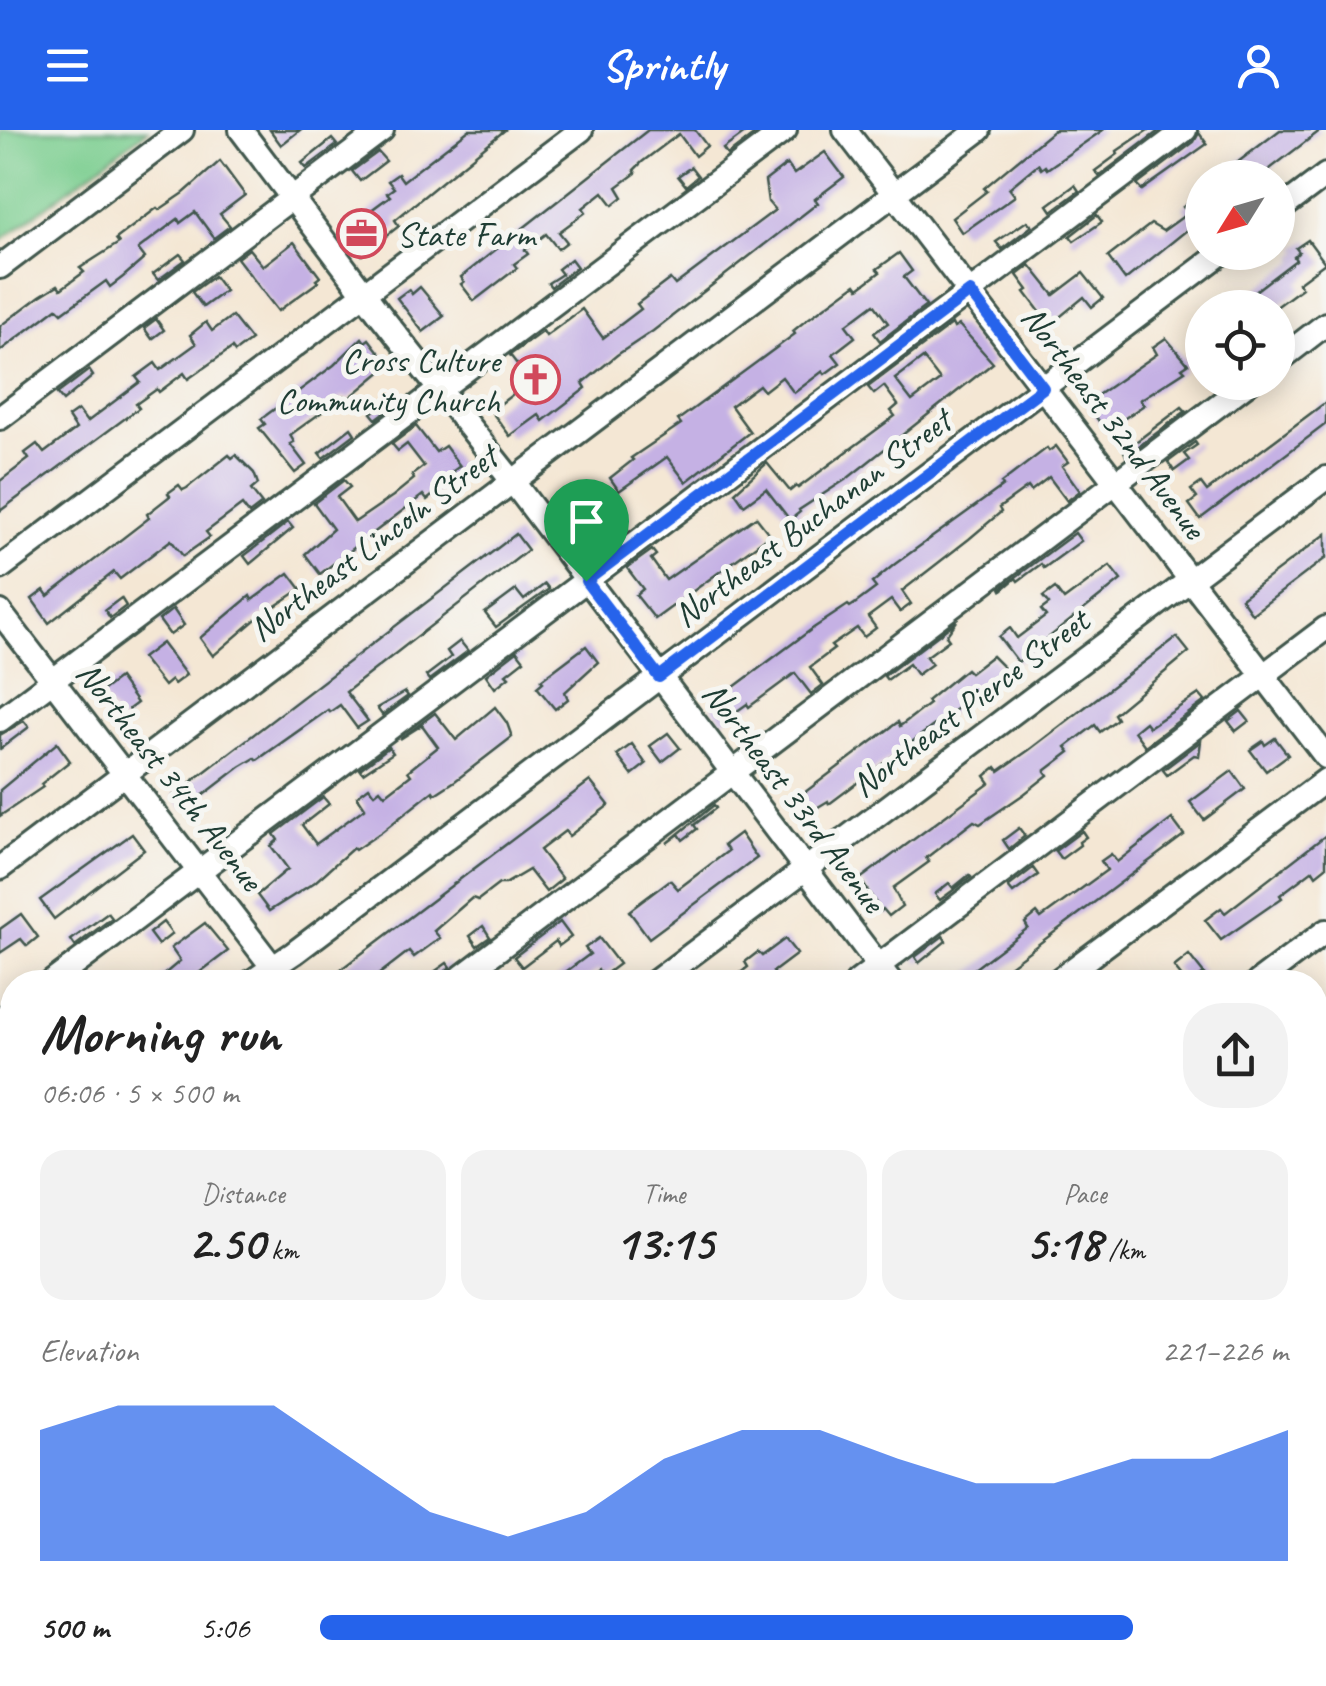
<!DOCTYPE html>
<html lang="en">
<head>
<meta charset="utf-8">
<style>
	:root { --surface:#fff; --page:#f2f2f2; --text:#222; --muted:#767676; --accent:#2563eb }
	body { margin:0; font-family:Caveat,sans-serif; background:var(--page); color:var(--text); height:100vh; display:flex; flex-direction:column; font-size:38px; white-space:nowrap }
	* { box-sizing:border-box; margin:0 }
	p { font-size:32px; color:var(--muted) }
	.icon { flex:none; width:55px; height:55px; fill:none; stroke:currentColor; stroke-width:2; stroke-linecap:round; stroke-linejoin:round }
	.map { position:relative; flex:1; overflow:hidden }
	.panel { position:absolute; left:0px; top:840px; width:1328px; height:718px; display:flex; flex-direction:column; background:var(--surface); border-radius:40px 40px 0 0; box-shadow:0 5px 25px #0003 }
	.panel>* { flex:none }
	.needle { width:65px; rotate:233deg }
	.buttons { position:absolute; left:1185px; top:30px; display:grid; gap:20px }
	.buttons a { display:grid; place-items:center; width:110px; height:110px; border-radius:50%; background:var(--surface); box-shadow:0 5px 25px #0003; font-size:50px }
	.pin { position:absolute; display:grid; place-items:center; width:85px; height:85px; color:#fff; margin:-102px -42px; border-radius:50% 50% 50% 0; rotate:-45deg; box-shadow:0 0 10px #0007 }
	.pin .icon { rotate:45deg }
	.round { display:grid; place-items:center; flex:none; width:105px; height:105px; border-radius:40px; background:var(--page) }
	.headline { display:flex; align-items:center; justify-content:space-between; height:170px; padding:0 40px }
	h1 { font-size:55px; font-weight:700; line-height:75px }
	.stats { display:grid; grid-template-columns:repeat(3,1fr); gap:15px; height:170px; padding:10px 40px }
	.stats div { display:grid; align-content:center; border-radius:25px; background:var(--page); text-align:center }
	.stats b { font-size:50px; font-weight:700 }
	.stats small { font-size:28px; font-weight:400 }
	.stats p { font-size:28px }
	.chart { height:280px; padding:20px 40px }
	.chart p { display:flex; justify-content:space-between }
	.chart svg { width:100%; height:180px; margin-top:10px; fill:var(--accent); opacity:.7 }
	ul { padding:0 40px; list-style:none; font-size:32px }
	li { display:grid; grid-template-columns:160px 120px 1fr; align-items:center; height:75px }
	li i { height:25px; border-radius:12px; background:var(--accent) }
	header { display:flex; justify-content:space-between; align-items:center; height:130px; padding:0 40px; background:var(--accent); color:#fff; font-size:45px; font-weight:700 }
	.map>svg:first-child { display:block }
	.green { fill:#7cce90; stroke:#4e8662; stroke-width:2.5 }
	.building { fill:#c5b1e4; fill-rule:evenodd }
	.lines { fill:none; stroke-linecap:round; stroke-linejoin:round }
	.minor-casing { stroke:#3f564c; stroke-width:28 }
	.minor { stroke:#fff; stroke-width:22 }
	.route-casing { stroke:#fff; stroke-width:20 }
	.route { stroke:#2563eb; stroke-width:12 }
	.labels { text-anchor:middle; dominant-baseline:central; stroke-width:10; stroke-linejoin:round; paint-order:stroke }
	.poi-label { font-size:35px; fill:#1f3d34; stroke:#f6f6f2; text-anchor:start }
	.street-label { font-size:35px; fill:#1f3d34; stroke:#f6f6f2 }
</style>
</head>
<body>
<header><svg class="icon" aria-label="menu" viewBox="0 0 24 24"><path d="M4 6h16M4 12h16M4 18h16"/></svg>Sprintly<svg class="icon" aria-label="person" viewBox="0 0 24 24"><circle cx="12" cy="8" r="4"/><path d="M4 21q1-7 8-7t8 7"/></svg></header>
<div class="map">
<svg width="1326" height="1556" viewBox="0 0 1326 1556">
	<rect width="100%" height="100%" fill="#f6f6f2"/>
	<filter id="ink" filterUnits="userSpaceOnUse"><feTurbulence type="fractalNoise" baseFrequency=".01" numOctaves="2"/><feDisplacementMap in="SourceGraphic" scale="20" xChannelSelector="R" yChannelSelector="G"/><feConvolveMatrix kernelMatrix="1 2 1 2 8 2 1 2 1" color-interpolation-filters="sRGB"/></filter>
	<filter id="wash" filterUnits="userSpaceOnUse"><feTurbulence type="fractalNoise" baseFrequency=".0048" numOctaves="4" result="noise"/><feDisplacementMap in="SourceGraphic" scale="40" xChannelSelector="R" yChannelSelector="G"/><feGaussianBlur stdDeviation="2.25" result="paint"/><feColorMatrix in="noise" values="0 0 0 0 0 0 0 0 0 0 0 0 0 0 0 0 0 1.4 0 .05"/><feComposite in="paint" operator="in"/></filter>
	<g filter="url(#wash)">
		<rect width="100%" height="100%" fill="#f4e7d4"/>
		<path class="green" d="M0,0h148l-148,111z"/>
		<g id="blocks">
			<g class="building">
				<path d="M270,0h30l-19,15z"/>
				<path d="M469,0h36l-110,90 4,6 -37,29 -20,-27 15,-11 2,2 31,-23 -3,-3 7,-5 -6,-7 10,-7 5,7z"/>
				<path d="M648,0h47l12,16 -12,10 -16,-22 -37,28 -8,8 2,3 -19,14 6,10 -10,8 -10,-13 -20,16 3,4 -27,20 8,10 -9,7 -12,-15 -21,16 3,4 -14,10 3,4 -43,33 -13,-17 3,-2 -3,-5z"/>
				<path d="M749,0h11l-33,25 -4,-6z"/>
				<path d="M1054,0h49l-56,39 -2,-3 -4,3 -3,-5 -29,24 6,8 -53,37 -10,-15 35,-27 -3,-3z"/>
				<path d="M1148,0h12l-61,46 -4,-5 23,-17 -1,-3z"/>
				<path d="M1280,0h41l-63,48h-41z"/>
				<path d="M1199,3l8,11 -65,46 -5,-5 57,-43z"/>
				<path d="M332,9l5,6 -31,23 -4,-5z"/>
				<path d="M378,22l8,9 -26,20 -8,-10z"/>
				<path d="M825,22l19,25 -29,22 3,4 -165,128 -36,24 -34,28 3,5 -43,33 -4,-6 -29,21 -19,-25 39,-30 -20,-26 33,-24 3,5 36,-27 21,29 38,-29 -4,-5 33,-25 5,6 100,-75 -7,-8 -3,-21 22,-17 7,10z"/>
				<path d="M220,31l25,34 -25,19 10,12 -16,12 -19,-26 -15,11 -2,-4 -40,30 7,9 -22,19 -13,10 -4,-6 -44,32 -5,-5 -57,43v-25l40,-30 18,-11 3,4 23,-17 -4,-4 39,-25 -3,-4 41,-31 2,2 25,-17z"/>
				<path d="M691,37l7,9 -12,10 -8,-10z"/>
				<path d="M1075,55l4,6 -27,20 -4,-6z"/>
				<path d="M1202,63v25l-77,62 -17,-23 43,-33 12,7 25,-18 -5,-6z"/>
				<path d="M1097,85l5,7 -28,19 -4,-5z"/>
				<path d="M1027,91l5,5 -30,23 -6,-7z"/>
				<path d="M1308,110l17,23 -27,20 4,5 -27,20h-42l63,-48 -2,-3 5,-5 -3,-4z"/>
				<path d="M294,112l26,35 -4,3 2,2 -40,29 -41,-53 12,-9 14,17z"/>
				<path d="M899,123l13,18 -8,6 22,29 -46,35 -6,-8 14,-10 -14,-19 -28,21 9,12 -22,17 7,9 -15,11 -2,-3 -29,22 -12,-16 -18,14 -5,-6 -28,21 19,26 -64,50 -19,-25 -48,34 -9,-13 23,-18 -2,-2 50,-34 -3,-4 117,-86 -2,-3 11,-9 52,-38 3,4 21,-16 -3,-3z"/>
				<path d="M180,124l5,6 -27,20 -5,-6z"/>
				<path d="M571,129l6,8 -26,20 -3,-4 14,-9 -4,-5z"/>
				<path d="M1030,135l24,30 29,-22 20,25 -11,9 -8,-10 -34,28 -25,-33 3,-2 -11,-15z"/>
				<path d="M214,146l11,15 -22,16 -11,-15z"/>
				<path d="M420,157l24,29 -21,16 -26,-34 12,-9 3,5z"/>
				<path d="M232,186l19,24 -16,12 -3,-4 -44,31 -4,-6 -25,19 -2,-3 -21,15 3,4 -139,103v-30l29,-22 -4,-6 12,-9 7,9 32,-24 -8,-12 10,-7 9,12 53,-40 -4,-5 19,-14 5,7 36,-26 -6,-9 16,-13 6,9z"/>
				<path d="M156,189l8,11 -12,9 -8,-11z"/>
				<path d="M952,194l2,4 5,-3 34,38 -145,115 -49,32 1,2 -10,8 -24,-31 -22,16 -9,-13 32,-29 23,28 6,-5 2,2 97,-72 -4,-5 7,-6 -14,-19 -10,8 -6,-7zM923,228l17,22 -28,21 -17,-22z"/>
				<path d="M362,208l3,4 4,-3 20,26 -42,35 -3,-4 -54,39 4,7 -4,2 16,21 -11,8 -36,-45 6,-4 -4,-5 73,-54z"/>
				<path d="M1166,208l22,26 -6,4 3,3 -45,29 4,5 -38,26 -20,-28 71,-49 -4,-7z"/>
				<path d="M89,240l4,6 -30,25 -6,-7z"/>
				<path d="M399,265l3,4 -26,20 -5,-6z"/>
				<path d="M1326,272v22l-126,95 -11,-15 8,-6 -6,-8 10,-7 6,8z"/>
				<path d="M1182,277l4,4 -60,45 -2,-5z"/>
				<path d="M416,296l20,26 9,-6 15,20 -7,5 4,5 -30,24 -4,-5 -103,79 -15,-20 28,-25 -19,-26 30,-23 6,7 -13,10 18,25 38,-26 21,-17 -2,-4 12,-9 -17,-22 -9,7 -6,-7z"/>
				<path d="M351,298l4,6 -32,24 -4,-5z"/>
				<path d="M1195,312l2,3 -13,9 5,6 -15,11 -6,-9z"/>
				<path d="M1056,316l12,16 -6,4 18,25 -13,10 -18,-24 -18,14 -3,-4 -29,21 2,4 -32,27 -67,52 9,13 -11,8 -9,-12 -23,17 8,11 -12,9 -7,-9 -26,18 3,3 -24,18 13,18 -12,9 -16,-21 -46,34 -2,-3 -24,17 -11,-14 8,-6 -2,-2 94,-70 36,-24 2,2 6,-4 20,-15 -4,-5 23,-19 108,-78 -2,-3 46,-35 2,3z"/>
				<path d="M229,325l3,3 4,-3 18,18 4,11 -7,6 11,14 -13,10 -7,-9 -36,27 4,5 -27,19 -12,-16 -51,39 -6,-7 -65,51 -17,-24 12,-9 4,6 101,-78 -2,-4 23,-18 -2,-3 11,-8 4,5 4,-2z"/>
				<path d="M582,370l12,16 -17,12 -12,-16z"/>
				<path d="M756,387l14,18 -115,84 -19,-24 7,-6 -16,-21 25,-18 4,5 -5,4 15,21z"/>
				<path d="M288,392l5,6 -43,36 -6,-8z"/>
				<path d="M1075,403l6,8 -37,27 -3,-4 -23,17 -2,-3 -14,12 -1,-2z"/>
				<path d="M516,404l12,16 -182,142 22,29 -11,7 -17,-23 -10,7 -2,-2 -71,50 -2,-2 -15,9 -56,43 -11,-14z"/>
				<path d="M1326,404v24l-74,56 -11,-16z"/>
				<path d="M1110,436l11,14 -103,82 -19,-25 11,-9 7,10 29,-22 -5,-6 8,-6 -6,-7 12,-9 9,12z"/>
				<path d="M289,443l12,16 -45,30 -43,37 -13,-18 50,-42 2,4z"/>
				<path d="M545,454l4,5 -53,38 -11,-14 31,-23 8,10z"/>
				<path d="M121,468l5,8 -16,12 -5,-8z"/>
				<path d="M173,479l11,16 -14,10 -11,-15z"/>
				<path d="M957,491l-11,15 3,4 -23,17 6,7 -15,11 -8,-11 -22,16 -3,-4z"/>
				<path d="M1177,507l12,15 -75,62 3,5 -17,13 -5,-7 -29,22 4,5 -25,19 3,4 -24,19 -44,30 -6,-3 -48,37 3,4 -36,26 9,18 -13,10 -6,-7 -2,2 -21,-32 130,-96 -5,-7 11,-9 3,4 30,-21z"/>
				<path d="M460,511l8,10 -39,29 -3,-4 25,-19 -4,-6z"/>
				<path d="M162,513l24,32 -12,9 -3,-4 -7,6 -22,-28z"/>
				<path d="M586,516l12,16 -33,30 3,7 -13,10 -18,-22 6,-5 -2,-2z"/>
				<path d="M517,521l7,9 -18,14 3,3 -14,11 -9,-13z"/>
				<path d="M992,526l14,14 -2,3 -175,131 -1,-3 -30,18 -10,-14 110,-83 2,4 29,-22 -2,-3 39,-32 4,4z"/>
				<path d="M119,548l18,25 -8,6 4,5 -12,8 -22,-29z"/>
				<path d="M405,562l3,4 -26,19 -5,-7z"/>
				<path d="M1199,564l6,7 -60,45 -11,-15 11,-9 4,5z"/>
				<path d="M495,577l12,16 5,14 -57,44 -20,13 -2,-3 -50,40 -28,19 -2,-2 -38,34 -46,29 -12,-16 31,-26 -17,-23 7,-6 -4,-6 49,-37 6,7 -27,21 14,19 49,-36 -8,-12 12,-9 5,7 6,-5 5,6 26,-20 -3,-4 30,-24 -16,-22 -22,14 35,-26 21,27z"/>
				<path d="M1241,581l8,10 -13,10 -8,-10z"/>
				<path d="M24,591l5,6 -29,22v-14z"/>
				<path d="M668,603l12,15 -18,14 -12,-16z"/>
				<path d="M1275,608l13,17 -22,16 -16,-21 13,-9 2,4z"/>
				<path d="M1201,611l-2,15 -5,-1 -27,20 -4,-5z"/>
				<path d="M57,613l13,18 -29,23 2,3 -43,29v-26z"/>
				<path d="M632,614l14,20 -14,11 -15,-20z"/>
				<path d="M389,617l4,6 -30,20 -3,-4z"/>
				<path d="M1232,641l13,18 -41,31 -14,-18z"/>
				<path d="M590,651l19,24 -40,31 -4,-5 -25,19 22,29 -16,13 -17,-22 -24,14h-6l-21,16 -6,-2 -38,33 6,7 -26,19 -5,-6 -31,24 5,7h-59z"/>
				<path d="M714,675l2,3 -22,17 3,4 -14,11 -4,-6 -12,9z"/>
				<path d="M1172,689l12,16 -196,147h-31l71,-54 -3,-5 12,-10 4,5 66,-48 -6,-9 10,-7 6,8z"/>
				<path d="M1019,698l6,8 -16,13 -6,-9z"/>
				<path d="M1082,701l4,6 -7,5 1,3 -19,14 -6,-8z"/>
				<path d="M740,703l17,25 -108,80 -20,-27 41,-31 8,9 50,-38 -4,-6z"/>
				<path d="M132,704l12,16 -90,69 -14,-19z"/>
				<path d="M1326,705v32l-10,8 -3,-5 -33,25 2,3 -61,42 -16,-20 16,-12 4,5z"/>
				<path d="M1033,738l5,7 -25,18 -5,-6z"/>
				<path d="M969,745l2,2 -31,23 -5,-6 14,-11 4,5z"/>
				<path d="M108,783l4,5 -37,28 -4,-6z"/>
				<path d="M21,784l17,23 -11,9 -6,-7 -21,14v-24z"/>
				<path d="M163,792l9,12 -14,11 -9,-12z"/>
				<path d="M560,792l11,15 -12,9 -3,-5 -34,26 -8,-10z"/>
				<path d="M205,793l23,28 -41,31h-32l25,-21 -9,-13z"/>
				<path d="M483,796l7,11 -13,9 -7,-10z"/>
				<path d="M943,806l3,5 -27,22 -4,-6z"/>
				<path d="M599,808l20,26 -16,12 -5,-6 -16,12h-30l38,-28 -5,-6z"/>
				<path d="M785,809l12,15 -24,18 4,5 -7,5h-41l19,-15 -3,-5 13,-10 4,4z"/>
				<path d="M1189,825l15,19 -12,8h-6l-12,-15z"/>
				<path d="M447,833l3,4 -8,8 -2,7h-20z"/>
				<path d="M12,956v33l-12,10v-33z"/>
				<path d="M12,1091v26l-12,9v-26z"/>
			</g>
		</g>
	</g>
	<g filter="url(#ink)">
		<use href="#blocks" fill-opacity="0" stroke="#3f564c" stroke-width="2.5"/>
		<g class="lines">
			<defs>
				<g id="minor">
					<path d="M241,0l137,182 135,170 378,500"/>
					<path d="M845,0l481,627"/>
					<path d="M1278,81l48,-36"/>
					<path d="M0,137l182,-137"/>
					<path d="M1278,231l48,-37"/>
					<path d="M0,288l382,-288"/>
					<path d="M0,438l581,-438"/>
					<path d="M0,482l284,370"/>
					<path d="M0,590l785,-590"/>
					<path d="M0,738l979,-738"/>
					<path d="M52,852l1133,-852"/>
					<path d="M251,852l43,-29 929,-701"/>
					<path d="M455,852l794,-600"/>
					<path d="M655,852l671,-504"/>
					<path d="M857,852l469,-354"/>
					<path d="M1056,852l270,-202"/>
					<path d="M1258,852l68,-51"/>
					<path d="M0,891l12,-9"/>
					<path d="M1315,961l11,-8"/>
					<path d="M0,1041l12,-10"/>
					<path d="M0,1194l12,-10"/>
					<path d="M1315,1261l11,-8"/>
					<path d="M0,1268l12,17"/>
					<path d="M0,1345l12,-9"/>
					<path d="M1315,1405l11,14"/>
					<path d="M0,1494l12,-9"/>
					<path d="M212,1545l9,11"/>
					<path d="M817,1545l8,11"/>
					<path d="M116,1556l15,-11"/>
					<path d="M319,1556l14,-11"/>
					<path d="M520,1556l15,-11"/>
					<path d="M719,1556l15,-11"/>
					<path d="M922,1556l15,-11"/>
					<path d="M1124,1556l15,-11"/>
				</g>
			</defs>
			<use href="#minor" class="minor-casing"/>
			<use href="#minor" class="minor"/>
		</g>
	</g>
	<g class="lines" filter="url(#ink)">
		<defs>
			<path id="route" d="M970,162l73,96 -384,289 -73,-96z"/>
		</defs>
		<use href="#route" class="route-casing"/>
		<use href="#route" class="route"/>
	</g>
	<defs>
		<symbol id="office-ring" viewBox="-11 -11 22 22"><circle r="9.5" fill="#f6f6f2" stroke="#d1495b" stroke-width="1.5"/><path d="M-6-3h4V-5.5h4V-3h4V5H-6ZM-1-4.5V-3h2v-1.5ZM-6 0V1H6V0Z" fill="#d1495b"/></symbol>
		<symbol id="church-ring" viewBox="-11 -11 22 22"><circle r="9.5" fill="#f6f6f2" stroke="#d1495b" stroke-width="1.5"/><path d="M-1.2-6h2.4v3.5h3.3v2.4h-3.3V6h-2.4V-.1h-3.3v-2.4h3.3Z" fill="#d1495b"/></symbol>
	</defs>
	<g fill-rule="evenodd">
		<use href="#office-ring" x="334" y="76" width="55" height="55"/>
		<use href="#church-ring" x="508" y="222" width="55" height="55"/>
	</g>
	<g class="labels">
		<g class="poi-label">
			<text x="397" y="104">State Farm</text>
			<text x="500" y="230" text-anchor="end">Cross Culture<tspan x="500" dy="40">Community Church</tspan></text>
		</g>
		<g class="street-label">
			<text transform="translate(1114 292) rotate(53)">Northeast 32nd Avenue</text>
			<text transform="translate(812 388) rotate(-37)">Northeast Buchanan Street</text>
			<text transform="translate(373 413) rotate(-37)">Northeast Lincoln Street</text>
			<text transform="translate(970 573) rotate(-37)">Northeast Pierce Street</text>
			<text transform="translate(170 646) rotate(52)">Northeast 34th Avenue</text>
			<text transform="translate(794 667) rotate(53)">Northeast 33rd Avenue</text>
		</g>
	</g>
</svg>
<div class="buttons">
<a><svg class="needle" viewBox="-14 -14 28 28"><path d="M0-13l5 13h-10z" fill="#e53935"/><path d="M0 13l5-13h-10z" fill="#767676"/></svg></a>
<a><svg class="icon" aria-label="locate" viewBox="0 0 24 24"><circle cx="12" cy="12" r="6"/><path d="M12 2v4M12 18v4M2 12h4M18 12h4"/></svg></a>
</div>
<div class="pin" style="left:586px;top:451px;background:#1e9e55"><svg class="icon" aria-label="arrive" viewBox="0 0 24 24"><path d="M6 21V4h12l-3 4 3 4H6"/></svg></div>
<section class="panel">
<div class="headline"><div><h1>Morning run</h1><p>06:06 · 5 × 500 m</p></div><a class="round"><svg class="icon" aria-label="share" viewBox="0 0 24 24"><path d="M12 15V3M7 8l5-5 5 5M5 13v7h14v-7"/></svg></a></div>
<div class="stats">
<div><p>Distance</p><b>2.50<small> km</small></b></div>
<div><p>Time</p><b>13:15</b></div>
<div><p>Pace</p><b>5:18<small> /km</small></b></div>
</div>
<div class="chart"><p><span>Elevation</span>221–226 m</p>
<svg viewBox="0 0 160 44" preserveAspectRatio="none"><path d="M0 44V12L10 6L20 6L30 6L40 19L50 32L60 38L70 32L80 19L90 12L100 12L110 19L120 25L130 25L140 19L150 19L160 12V44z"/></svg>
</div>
<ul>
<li><b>500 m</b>5:06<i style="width:84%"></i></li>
</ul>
</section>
</div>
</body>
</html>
